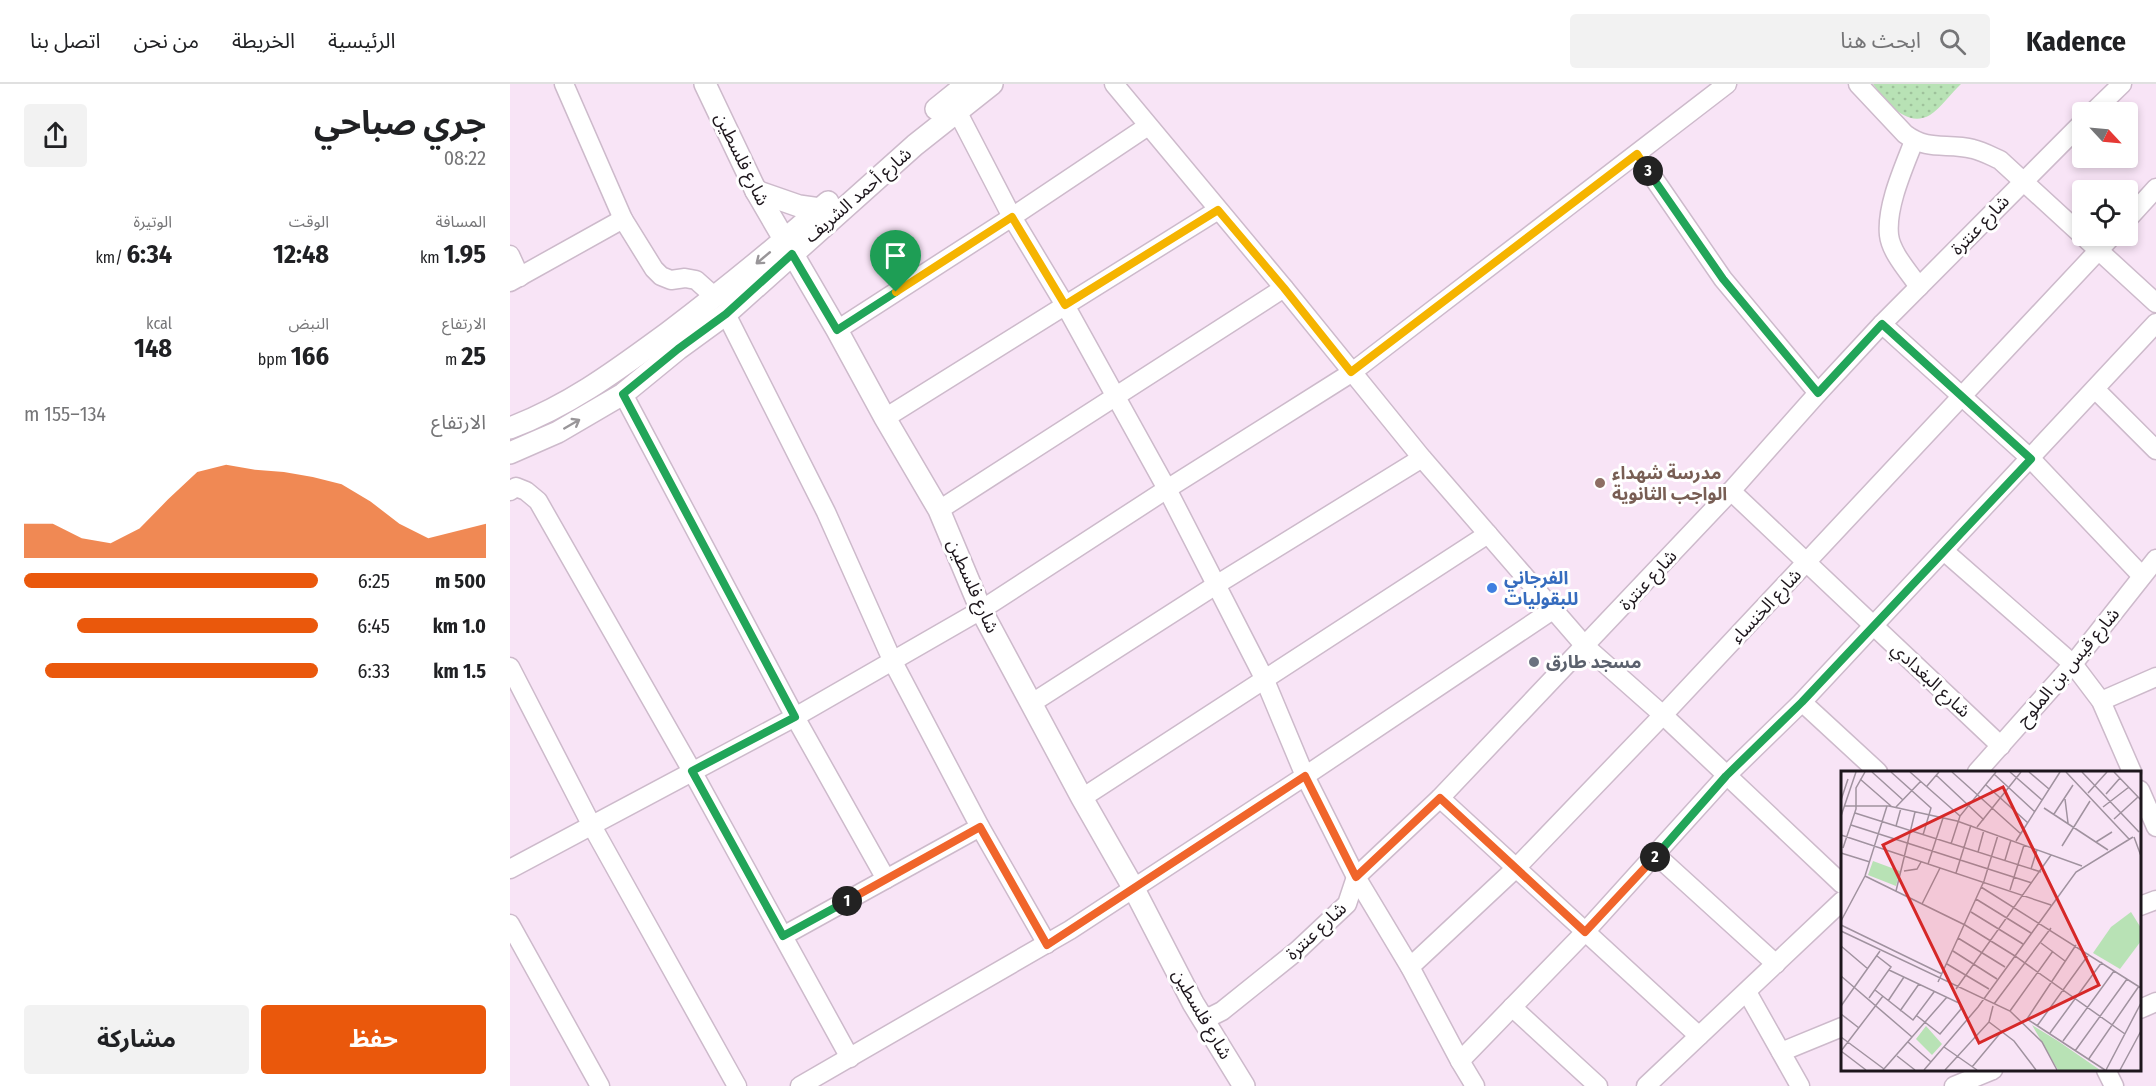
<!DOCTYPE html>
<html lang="ar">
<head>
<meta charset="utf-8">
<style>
	:root { --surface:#fff; --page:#f2f2f2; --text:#202124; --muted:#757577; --line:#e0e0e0; --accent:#ea580c }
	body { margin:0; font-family:"Fira Sans Condensed","Noto Sans Arabic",sans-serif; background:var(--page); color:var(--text); direction:rtl; height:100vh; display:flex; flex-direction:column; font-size:22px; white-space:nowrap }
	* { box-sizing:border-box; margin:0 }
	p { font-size:20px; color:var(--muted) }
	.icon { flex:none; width:33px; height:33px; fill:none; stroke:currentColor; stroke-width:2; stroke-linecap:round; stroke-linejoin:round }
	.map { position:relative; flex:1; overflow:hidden; direction:ltr }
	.side { display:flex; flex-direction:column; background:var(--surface); width:510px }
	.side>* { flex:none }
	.needle { width:39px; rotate:116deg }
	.fabs { position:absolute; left:1562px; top:18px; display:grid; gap:12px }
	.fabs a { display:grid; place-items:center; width:66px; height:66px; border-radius:6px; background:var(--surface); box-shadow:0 3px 9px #0003; font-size:30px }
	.pin { position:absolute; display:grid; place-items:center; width:51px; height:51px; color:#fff; margin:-62px -26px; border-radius:50% 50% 50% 0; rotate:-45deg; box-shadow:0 0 6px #0007 }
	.pin .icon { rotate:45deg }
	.km { position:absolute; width:30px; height:30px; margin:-15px; border-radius:50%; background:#222; color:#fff; font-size:16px; line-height:30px; text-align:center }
	.round { display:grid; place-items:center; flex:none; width:63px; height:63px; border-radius:6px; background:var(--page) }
	.summary { display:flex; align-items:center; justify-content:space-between; height:102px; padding:0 24px }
	h1 { font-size:33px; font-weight:700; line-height:45px }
	.figures { display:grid; grid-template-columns:repeat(3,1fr); gap:9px; height:102px; padding:6px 24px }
	.figures div { display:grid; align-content:center }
	.figures b { font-size:26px; font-weight:700 }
	.figures small { font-size:16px; font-weight:400 }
	.figures p { font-size:16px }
	.chart { height:168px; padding:12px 24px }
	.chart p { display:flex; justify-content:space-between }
	.chart svg { width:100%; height:108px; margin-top:6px; fill:var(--accent); opacity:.7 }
	.primary-button { display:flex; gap:12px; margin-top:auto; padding:12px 24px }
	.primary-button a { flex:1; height:69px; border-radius:6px; background:var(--accent); color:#fff; font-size:24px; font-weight:700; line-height:69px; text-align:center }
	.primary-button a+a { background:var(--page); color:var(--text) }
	ul { padding:0 24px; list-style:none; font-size:20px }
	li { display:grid; grid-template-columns:96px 72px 1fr; align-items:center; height:45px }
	li i { height:15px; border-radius:8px; background:var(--accent) }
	header { display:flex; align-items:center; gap:36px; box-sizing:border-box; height:84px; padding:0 30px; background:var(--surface); border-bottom:2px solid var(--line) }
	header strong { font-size:28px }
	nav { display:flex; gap:33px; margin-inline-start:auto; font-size:21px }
	.search { width:420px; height:54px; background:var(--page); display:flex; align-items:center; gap:15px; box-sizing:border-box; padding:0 21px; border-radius:6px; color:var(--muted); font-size:22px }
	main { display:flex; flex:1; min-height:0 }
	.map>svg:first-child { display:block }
	.grass { fill:url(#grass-dots) }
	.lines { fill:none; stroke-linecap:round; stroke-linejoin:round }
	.minor-casing { stroke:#cdbacb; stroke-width:21 }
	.tertiary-casing { stroke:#cdbacb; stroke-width:24 }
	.minor { stroke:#fff; stroke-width:18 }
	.tertiary { stroke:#fff; stroke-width:21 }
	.oneway { stroke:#999699 }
	.split-1-casing { stroke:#fff; stroke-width:12 }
	.split-2-casing { stroke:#fff; stroke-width:12 }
	.split-3-casing { stroke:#fff; stroke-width:12 }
	.split-4-casing { stroke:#fff; stroke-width:12 }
	.split-1 { stroke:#22a559; stroke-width:8 }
	.split-2 { stroke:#f0652b; stroke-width:8 }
	.split-3 { stroke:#22a559; stroke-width:8 }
	.split-4 { stroke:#f5b400; stroke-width:8 }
	.education-dot { fill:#8d6e63; stroke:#fff; stroke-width:2 }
	.shop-dot { fill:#3f7fe0; stroke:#fff; stroke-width:2 }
	.worship-dot { fill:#6b7280; stroke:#fff; stroke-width:2 }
	.labels { text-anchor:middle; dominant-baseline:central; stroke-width:6; stroke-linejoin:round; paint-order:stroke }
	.street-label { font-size:18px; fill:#1d161c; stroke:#fff }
	.education-label { font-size:18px; font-weight:bold; fill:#785e54; stroke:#fff; text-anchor:start }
	.shop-label { font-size:18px; font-weight:bold; fill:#366cbe; stroke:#fff; text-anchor:start }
	.worship-label { font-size:18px; font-weight:bold; fill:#5b616d; stroke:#fff; text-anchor:start }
	.inset-road { fill:none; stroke:#a0929f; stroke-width:1.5 }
	.view { fill:#d62828; fill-opacity:0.15; stroke:#d62828; stroke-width:3 }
	.inset-edge { fill:none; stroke:#1d161c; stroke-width:3 }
</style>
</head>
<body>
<header>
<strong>Kadence</strong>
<div class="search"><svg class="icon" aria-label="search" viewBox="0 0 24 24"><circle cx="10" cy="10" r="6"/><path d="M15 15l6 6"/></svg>ابحث هنا</div>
<nav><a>الرئيسية</a><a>الخريطة</a><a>من نحن</a><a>اتصل بنا</a></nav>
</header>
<main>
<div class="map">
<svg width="1646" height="1002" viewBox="0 0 1646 1002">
	<defs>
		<pattern id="grass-dots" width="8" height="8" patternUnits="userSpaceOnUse" patternTransform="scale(1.5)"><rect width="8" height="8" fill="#b8e2b5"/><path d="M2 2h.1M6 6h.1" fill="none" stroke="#9ec19b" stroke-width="1.8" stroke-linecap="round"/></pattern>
	</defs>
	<rect width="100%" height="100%" fill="#f8e4f6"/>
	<path class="grass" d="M1363,0h88c-10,9 -20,24 -31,31 -24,14 -45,-15 -57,-31z"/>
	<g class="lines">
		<defs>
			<g id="minor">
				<path d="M54,0l59,135 31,50 7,7 10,4 14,-2 11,2 19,17"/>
				<path d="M604,0l170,204 138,170 163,188 78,69 179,169"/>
				<path d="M1348,0l47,50c24,18 42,8 68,15 9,2 18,7 27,11l156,143"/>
				<path d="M438,18l9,9 55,106 53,88 102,184 97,189 41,98 51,101 54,90 50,94 15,25"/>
				<path d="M1583,28l29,-28"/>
				<path d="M1404,57c-10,26 -28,65 -25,94 2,18 20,37 30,52"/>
				<path d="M1127,70l86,125 95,114"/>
				<path d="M1617,136l29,-32"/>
				<path d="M0,171l10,22"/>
				<path d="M0,198l113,-63"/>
				<path d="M216,230l100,198 67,150 87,165 67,117"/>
				<path d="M1372,240l149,135 111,117"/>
				<path d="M327,246l175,-113 136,-91"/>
				<path d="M1585,305l61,61"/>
				<path d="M113,310l172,323 91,162"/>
				<path d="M375,334l333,-208"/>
				<path d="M0,407l6,-4 10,4 12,10 154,270 158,287"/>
				<path d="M1221,407l270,255"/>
				<path d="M429,426l345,-222"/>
				<path d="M1434,467l129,113 28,37 31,71"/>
				<path d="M0,583l82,159 145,260"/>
				<path d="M1591,617l55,-24"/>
				<path d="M1292,618l76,70"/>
				<path d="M522,619l184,-118 206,-127"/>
				<path d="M1467,688l96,-108 83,-105"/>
				<path d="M1630,706l16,37"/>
				<path d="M572,714l406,-264"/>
				<path d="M930,714l259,238"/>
				<path d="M1146,771l120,109"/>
				<path d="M0,785l285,-152 186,-107 186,-121 184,-116 376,-289"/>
				<path d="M1630,822l16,-6"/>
				<path d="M0,840l90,162"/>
				<path d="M273,852l197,-109"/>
				<path d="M900,883l106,-99 147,-153 449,-479"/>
				<path d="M1237,908l53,94"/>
				<path d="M1002,923l86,79"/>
				<path d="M1630,925l16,-7"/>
				<path d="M694,936l18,-9 76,-61 49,-46 9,-27 84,-79 291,-307 87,-98 64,-69 200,-201"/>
				<path d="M1271,968l61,-25"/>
				<path d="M950,977l125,-129 141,-156 76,-74 354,-379"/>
				<path d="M1596,986l8,16"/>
				<path d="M290,1002l270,-156 235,-154 249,-167"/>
				<path d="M1136,1002l196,-185"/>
				<path d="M1444,1002l39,-16"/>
			</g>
			<g id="tertiary">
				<path d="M195,0l51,107 81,139 48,88 54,92 42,100 101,188 52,91 59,114 51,83"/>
				<path d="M426,25l31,-25"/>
				<path d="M246,107l43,15 21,3"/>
				<path d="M0,344c61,-23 107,-58 159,-96 55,-42 108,-85 159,-130"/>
				<path d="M0,369l48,-21 65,-38 55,-45 48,-35 189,-169 77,-61"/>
			</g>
		</defs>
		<use href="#minor" class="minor-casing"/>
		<use href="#tertiary" class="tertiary-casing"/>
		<use href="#minor" class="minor"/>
		<use href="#tertiary" class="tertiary"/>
	</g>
	<defs><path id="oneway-shaft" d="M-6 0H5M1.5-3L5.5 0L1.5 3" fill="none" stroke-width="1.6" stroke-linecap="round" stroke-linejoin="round" transform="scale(1.5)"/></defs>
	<g class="oneway">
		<use href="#oneway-shaft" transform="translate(253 174) rotate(140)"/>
		<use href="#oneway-shaft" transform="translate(62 340) rotate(-30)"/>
	</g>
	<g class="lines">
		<defs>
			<path id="split-1" d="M337,817l-64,35 -91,-165 103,-54 -172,-323 55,-45 48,-35 66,-60 45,76 59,-38"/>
			<path id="split-2" d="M337,817l133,-74 67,118 258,-169 51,101 84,-79 145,134 70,-75"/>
			<path id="split-3" d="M1138,87l75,108 95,114 64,-69 149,135 -229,243 -76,74 -71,81"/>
			<path id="split-4" d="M386,208l116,-75 53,88 153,-95 66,78 67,84 286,-218 11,17"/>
		</defs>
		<use href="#split-1" class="split-1-casing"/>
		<use href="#split-2" class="split-2-casing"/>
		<use href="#split-3" class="split-3-casing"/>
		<use href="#split-4" class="split-4-casing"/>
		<use href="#split-1" class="split-1"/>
		<use href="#split-2" class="split-2"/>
		<use href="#split-3" class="split-3"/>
		<use href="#split-4" class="split-4"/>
	</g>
	<circle class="education-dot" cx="1090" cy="399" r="6"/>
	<circle class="shop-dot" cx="982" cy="504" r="6"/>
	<circle class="worship-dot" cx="1024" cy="578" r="6"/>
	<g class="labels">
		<g class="street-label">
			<text transform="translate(232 75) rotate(64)">شارع فلسطين</text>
			<text transform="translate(348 111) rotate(-41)">شارع أحمد الشريف</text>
			<text transform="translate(1470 141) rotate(-46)">شارع عنترة</text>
			<text transform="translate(1138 496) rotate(-47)">شارع عنترة</text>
			<text transform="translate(463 502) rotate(66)">شارع فلسطين</text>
			<text transform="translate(1256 522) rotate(-47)">شارع الخنساء</text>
			<text transform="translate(1558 583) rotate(-50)">شارع قيس بن الملوح</text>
			<text transform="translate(1421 596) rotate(43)">شارع البغدادي</text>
			<text transform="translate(806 847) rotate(-43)">شارع عنترة</text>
			<text transform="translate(692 930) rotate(60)">شارع فلسطين</text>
		</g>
		<g class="education-label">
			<text x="1102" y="389">مدرسة شهداء<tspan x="1102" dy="21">الواجب الثانوية</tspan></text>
		</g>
		<g class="shop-label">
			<text x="994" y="494">الفرجاني<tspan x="994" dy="21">للبقوليات</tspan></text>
		</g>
		<g class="worship-label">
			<text x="1036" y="578">مسجد طارق</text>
		</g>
	</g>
	<g transform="translate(1331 687)">
		<rect width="300" height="300" fill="#f8e4f6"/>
		<path d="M32,90l27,10 -4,15 -28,-11zM191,254l26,16 42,29h-42zM85,255l16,18 -10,11 -16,-16z" fill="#b8e2b5"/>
		<path d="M290,141l10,16v13l-21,28 -27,-16 18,-26z" fill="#b8e2b5"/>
		<path class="inset-road" d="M31,1l31,28M50,1l40,36 -8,27M69,1l50,44M111,1l69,62M169,1l32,28M188,1l20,17M225,1l63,67M241,1l57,60M273,1l27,28M153,3l41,38M95,4l48,45M19,8l31,27M145,14l42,38M86,15l12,-14M247,22l19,-21M265,23l14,-16M224,28l3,24M0,29l7,-21M4,35h44l68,15 125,45M55,36l25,-26M262,36l26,-20M203,37l64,42M14,42l186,59M213,43l19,-29M0,45l15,-44M273,48l24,-22M10,54l181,58M55,55l5,-18M136,56l44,-55M0,64l210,70M293,66l7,19M175,70l44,-69M255,71l16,-10M110,73l9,-28 36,-44M221,75l28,-45M2,77l13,-39v-21l9,-16M137,81l6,-22M0,82l29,9M164,89l6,-20M87,93l15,-46M190,98l6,-19M63,100l13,-2 4,-7M115,102l15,-48M24,105l100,49 50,31 110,78M140,116l160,101M169,119l14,-45M55,120l19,-79M135,128l55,34M81,133l18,-36M130,141l52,32M0,150l24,-45 22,-70M0,154l101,49M0,160l169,80 32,31 15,28M117,167l47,29M200,172l24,18M235,174l-49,74 78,51M0,175l27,23M112,180l44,28M106,193l42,25M48,199l70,33 2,6 -21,25 -23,-18M0,205l71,61 -29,33M97,211l46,-101 14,-46M115,218l95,-134M34,219l38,30 21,-28M28,227l22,-31 -14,-11M47,230l16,-24M153,233l57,-76M0,235l39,-55M59,240l19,-27M169,240l43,-60M0,243l18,14M148,251l25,19 22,29M196,255l52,-72M209,262l52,-71M0,266l43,32M71,266l35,-40M222,270l51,-70M67,271l23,20M103,276l33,23M0,280l42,-55M0,280l25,19M234,280l52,-72M56,285l18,14M247,289l51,-74M131,296l30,-36M83,299l54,-63 98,-135 57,-35M104,299l44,-48 4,-16M265,299l35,-67M279,299l21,-39"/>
		<path class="view" d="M162,16l96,198 -120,58 -96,-198z"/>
		<rect width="300" height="300" class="inset-edge"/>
	</g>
</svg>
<div class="fabs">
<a><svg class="needle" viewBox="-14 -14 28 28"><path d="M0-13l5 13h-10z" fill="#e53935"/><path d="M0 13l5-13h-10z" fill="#757577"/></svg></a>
<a><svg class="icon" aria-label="locate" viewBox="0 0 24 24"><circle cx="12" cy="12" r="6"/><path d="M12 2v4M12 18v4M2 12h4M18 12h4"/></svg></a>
</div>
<div class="pin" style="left:386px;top:208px;background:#1e9e55"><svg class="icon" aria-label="arrive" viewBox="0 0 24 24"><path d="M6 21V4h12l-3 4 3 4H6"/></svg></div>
<b class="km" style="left:337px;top:817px">1</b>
<b class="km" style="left:1145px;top:773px">2</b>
<b class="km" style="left:1138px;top:87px">3</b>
</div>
<section class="side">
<div class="summary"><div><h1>جري صباحي</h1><p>08:22</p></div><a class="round"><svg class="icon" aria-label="share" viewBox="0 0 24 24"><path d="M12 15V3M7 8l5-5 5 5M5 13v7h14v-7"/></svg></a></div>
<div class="figures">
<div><p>المسافة</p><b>1.95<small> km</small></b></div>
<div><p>الوقت</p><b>12:48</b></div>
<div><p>الوتيرة</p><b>6:34<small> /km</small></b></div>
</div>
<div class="figures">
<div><p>الارتفاع</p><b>25<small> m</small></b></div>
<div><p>النبض</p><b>166<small> bpm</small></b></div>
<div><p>kcal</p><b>148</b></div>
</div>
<div class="chart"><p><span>الارتفاع</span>134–155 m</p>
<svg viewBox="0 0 160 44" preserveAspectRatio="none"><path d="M0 44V30L10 30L20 36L30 38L40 32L50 20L60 9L70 6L80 8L90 9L100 11L110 14L120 21L130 30L140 36L150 33L160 30V44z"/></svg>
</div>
<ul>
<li><b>500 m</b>6:25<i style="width:100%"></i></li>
<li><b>1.0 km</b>6:45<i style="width:82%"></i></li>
<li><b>1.5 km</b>6:33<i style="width:93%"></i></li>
</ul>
<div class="primary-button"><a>حفظ</a><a>مشاركة</a></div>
</section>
</main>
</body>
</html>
